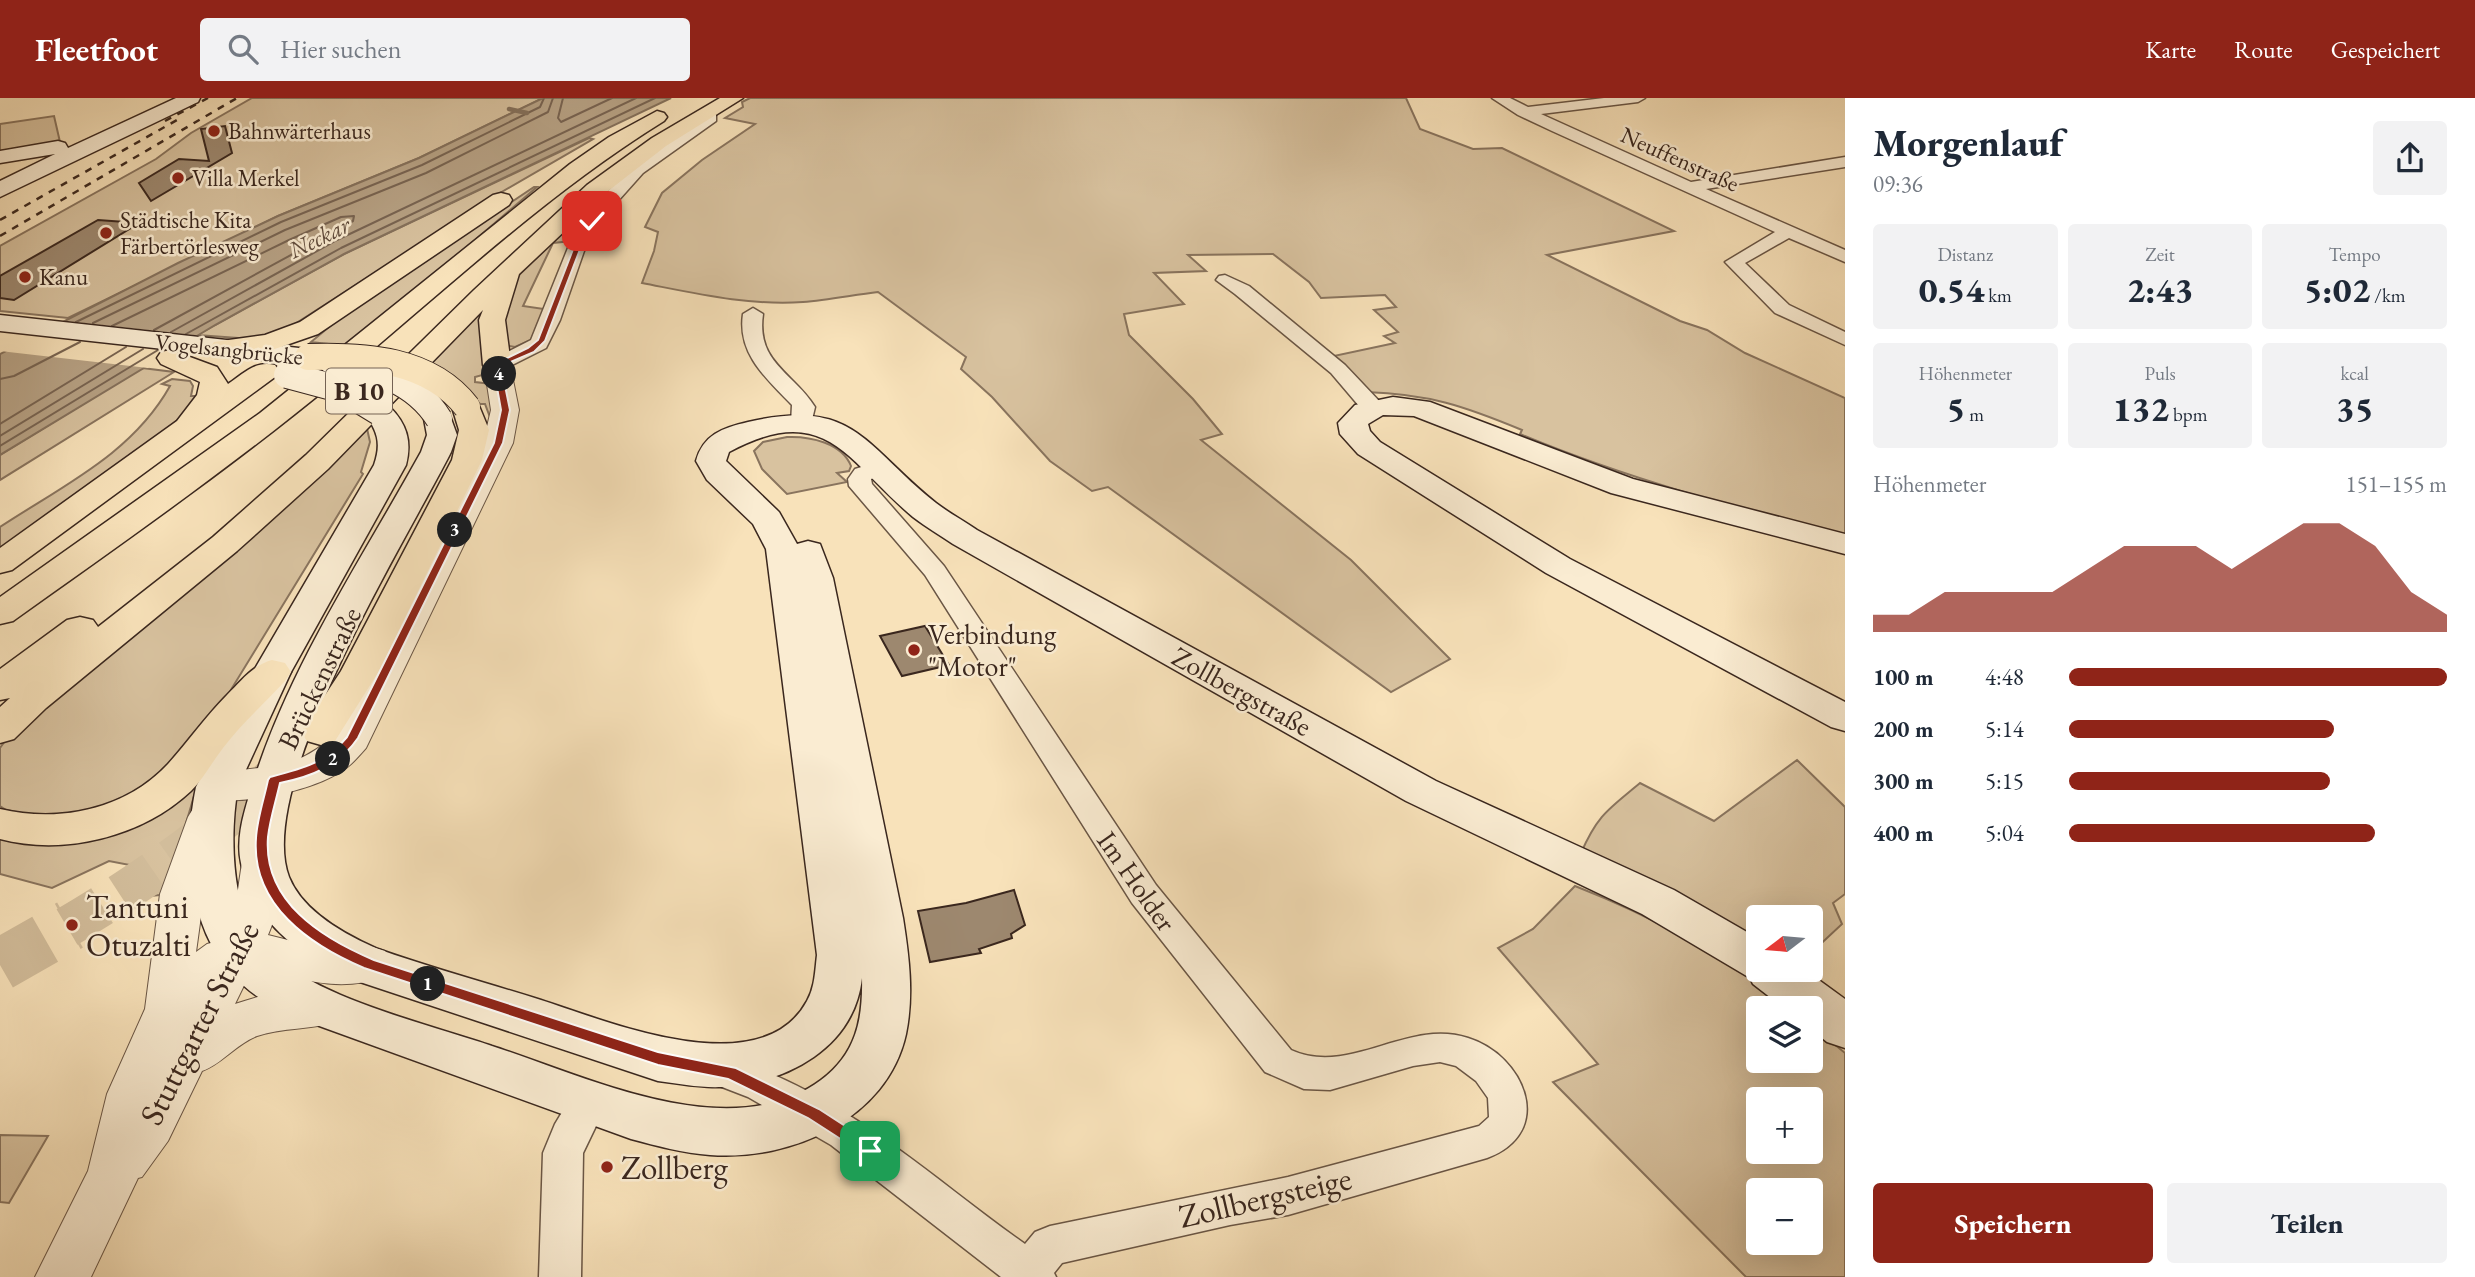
<!DOCTYPE html>
<html lang="de">
<head>
<meta charset="utf-8">
<style>
	:root { --surface:#fff; --page:#f2f2f3; --text:#1f2937; --muted:#747a83; --accent:#8f2418 }
	body { margin:0; font-family:"EB Garamond",serif; background:var(--page); color:var(--text); height:100vh; display:flex; flex-direction:column; font-size:26px; white-space:nowrap }
	* { box-sizing:border-box; margin:0 }
	p { font-size:23px; color:var(--muted) }
	.icon { flex:none; width:38px; height:38px; fill:none; stroke:currentColor; stroke-width:2; stroke-linecap:round; stroke-linejoin:round }
	.map { position:relative; flex:1; overflow:hidden }
	.drawer { display:flex; flex-direction:column; background:var(--surface); width:630px }
	.drawer>* { flex:none }
	.needle { width:46px; rotate:254deg }
	.fabs { position:absolute; left:1746px; top:807px; display:grid; gap:14px }
	.fabs a { display:grid; place-items:center; width:77px; height:77px; border-radius:7px; background:var(--surface); box-shadow:0 7px 28px #0002; font-size:35px }
	.pin { position:absolute; display:grid; place-items:center; width:60px; height:60px; color:#fff; margin:-30px; border-radius:14px; box-shadow:0 4px 10px #0006 }
	.km { position:absolute; width:35px; height:35px; margin:-18px; border-radius:50%; background:#222; color:#fff; font-size:19px; line-height:35px; text-align:center }
	.round { display:grid; place-items:center; flex:none; width:74px; height:74px; border-radius:7px; background:var(--page) }
	.head { display:flex; align-items:center; justify-content:space-between; height:119px; padding:0 28px }
	h1 { font-size:38px; font-weight:800; line-height:52px }
	.stats { display:grid; grid-template-columns:repeat(3,1fr); gap:10px; height:119px; padding:7px 28px }
	.stats div { display:grid; align-content:center; border-radius:7px; background:var(--page); text-align:center }
	.stats b { font-size:35px; font-weight:800 }
	.stats small { font-size:19px; font-weight:400 }
	.stats p { font-size:19px }
	.chart { height:196px; padding:14px 28px }
	.chart p { display:flex; justify-content:space-between }
	.chart svg { width:100%; height:126px; margin-top:7px; fill:var(--accent); opacity:.7 }
	.action { display:flex; gap:14px; margin-top:auto; padding:14px 28px }
	.action a { flex:1; height:80px; border-radius:7px; background:var(--accent); color:#fff; font-size:28px; font-weight:800; line-height:80px; text-align:center }
	.action a+a { background:var(--page); color:var(--text) }
	ul { padding:0 28px; list-style:none; font-size:23px }
	li { display:grid; grid-template-columns:112px 84px 1fr; align-items:center; height:52px }
	li i { height:18px; border-radius:9px; background:var(--accent) }
	header { display:flex; align-items:center; gap:42px; box-sizing:border-box; height:98px; padding:0 35px; background:var(--accent); color:#fff }
	header strong { font-size:33px }
	nav { display:flex; gap:38px; margin-inline-start:auto; font-size:24px }
	.search { width:490px; height:63px; background:var(--page); display:flex; align-items:center; gap:18px; box-sizing:border-box; padding:0 24px; border-radius:7px; color:var(--muted); font-size:26px }
	main { display:flex; flex:1; min-height:0 }
	.map>svg:first-child { display:block }
	.green { fill:#d8c29f; stroke:#89745e; stroke-width:2; fill-rule:evenodd }
	.water { fill:#b7a285; stroke:#85715c; stroke-width:2 }
	.pier { fill:#f8e2ba }
	.lines { fill:none; stroke-linecap:round; stroke-linejoin:round }
	.shore { stroke:#786452; stroke-width:2 }
	.stream { stroke:#85715c; stroke-width:4.5 }
	.building { fill:#9d886f; stroke:#3a271e; stroke-width:2 }
	.trunk-tunnel-far1 { stroke:#d2bd9b; stroke-width:41; stroke-dasharray:41 21; stroke-linecap:butt }
	.trunk-tunnel { stroke:#d2bd9b; stroke-width:52; stroke-dasharray:52 26; stroke-linecap:butt }
	.minor-casing { stroke:#6a5645; stroke-width:3 }
	.tertiary-casing { stroke:#6a5645; stroke-width:2 }
	.secondary-casing { stroke:#3a271e; stroke-width:3 }
	.trunk-casing { stroke:#3a271e; stroke-width:3 }
	.minor { fill:#faecd2; fill-rule:evenodd }
	.tertiary { fill:#faecd2; fill-rule:evenodd }
	.secondary { fill:#faecd2; fill-rule:evenodd }
	.trunk { fill:#f8e2ba; fill-rule:evenodd }
	.rail { stroke:#3a271e; stroke-width:2.5; stroke-dasharray:7 7; stroke-linecap:butt }
	.secondary-bridge-casing { stroke:#3a271e; stroke-width:28; stroke-linecap:butt }
	.trunk-bridge-casing { stroke:#3a271e; stroke-width:28; stroke-linecap:butt }
	.secondary-bridge { stroke:#faecd2; stroke-width:26 }
	.trunk-bridge { stroke:#f8e2ba; stroke-width:26 }
	.route { fill:#8f2418; stroke:#fff; stroke-width:2 }
	.poi-dot { fill:#8f2418; stroke:#faecd2; stroke-width:2.5 }
	.labels { text-anchor:middle; dominant-baseline:central; stroke-width:5; stroke-linejoin:round; paint-order:stroke }
	.far-poi-label { font-size:23px; fill:#3a271e; stroke:#faecd2; text-anchor:start }
	.far-street-label { font-size:23px; fill:#3a271e; stroke:#faecd2 }
	.far-water-label { font-size:24px; font-style:italic; fill:#604c3d; stroke:#faecd2 }
	.shield { fill:#faecd2; stroke:#746254; stroke-width:2 }
	.shield-label { font-size:26px; font-weight:bold; fill:#3a271e }
	.poi-label { font-size:28px; fill:#3a271e; stroke:#faecd2; text-anchor:start }
	.street-label { font-size:28px; fill:#3a271e; stroke:#faecd2 }
	.near-poi-label { font-size:33px; fill:#3a271e; stroke:#faecd2; text-anchor:start }
	.near-street-label { font-size:33px; fill:#3a271e; stroke:#faecd2 }
</style>
</head>
<body>
<header>
<strong>Fleetfoot</strong>
<div class="search"><svg class="icon" aria-label="search" viewBox="0 0 24 24"><circle cx="10" cy="10" r="6"/><path d="M15 15l6 6"/></svg>Hier suchen</div>
<nav><a>Karte</a><a>Route</a><a>Gespeichert</a></nav>
</header>
<main>
<div class="map">
<svg width="1845" height="1179" viewBox="0 0 1845 1179">
	<rect width="100%" height="100%" fill="#f8e2ba"/>
	<filter id="stains"><feTurbulence type="fractalNoise" baseFrequency=".00286" numOctaves="4"/><feColorMatrix values="0 0 0 0 .2 0 0 0 0 .09 0 0 0 0 .02 0 0 0 .5 -.17"/></filter>
	<radialGradient id="worn" r=".72"><stop offset=".6" stop-color="#630" stop-opacity="0"/><stop offset="1" stop-color="#630" stop-opacity=".3"/></radialGradient>
	<g class="green">
		<path d="M252,0h291l-124,60 -141,58 -210,102 -68,-7v-65l156,-87 35,-26z"/>
		<path d="M750,0h656l14,31 53,20 29,-1 172,83 -127,24 133,66 27,9 38,23 100,45v137c-110,-27 -220,-57 -325,-101l2,-4c-58,-24 -93,-36 -156,-38l-37,-35 66,-14 -11,-7 14,-4 -24,-22 22,-3 -11,-12 -64,3 -12,-16 -36,-28 -85,1 18,16 -52,2 30,31 -60,10 5,21 64,64 29,35 -21,6 150,120 99,99 -59,33 -283,-205 -16,4 -42,-30 -58,-64 -31,-28 5,-12 -88,-65c-25,3 -50,8 -75,10 -54,4 -109,-9 -161,-19l12,-32 4,-19 -13,-5 17,-34 40,-33 53,-36 -30,-6 18,-11 -1,-5z"/>
		<path d="M54,18l6,26 -60,9v-27z"/>
		<path d="M589,40l4,1 -100,58 -206,132 -35,10 -55,-4 147,-81z"/>
		<path d="M534,89h3l-192,164 -17,-7 -17,-2 36,-30z"/>
		<path d="M591,107h4c-8,16 -16,18 -23,36l-19,2 -30,63 21,3 -13,31 -16,7 -11,-2 -5,-10 19,-59z"/>
		<path d="M486,204v72l-11,3v5l17,2 -1,36 -6,-16h-5l-14,-16 -42,-22z"/>
		<path d="M142,270l32,4 -174,108v-25z"/>
		<path d="M172,281l18,2 3,5 -2,10h6l-13,18 -29,26 -155,112v-25c62,-41 132,-73 170,-141l-8,-2z"/>
		<path d="M366,326l4,18 -9,30 2,2 -153,250 -71,72 -80,24 -53,-10 -6,-4v-58l10,-14z"/>
		<path d="M787,339c23,-1 55,6 64,29l-2,5 -12,2 10,9 -60,12 -25,-25 -8,-18 9,-9z"/>
		<path d="M1797,662l48,47v87l-12,9 9,21 -31,29v-36h-52v26l-178,-90c17,-39 28,-44 59,-70l74,38z"/>
		<path d="M199,681l-17,58 -10,57 -46,4 9,-32 -26,-5 -57,27 -52,-14v-38z"/>
		<path d="M1575,788c77,30 151,70 215,122h-31v52h52v-35l34,28v224h-99l-193,-195 45,-18 -100,-116 35,-19zM1759,1001h52v53h-52zM1759,1092h52v52h-52z"/>
		<path d="M0,1037l48,1 -39,67 -9,-1z"/>
	</g>
	<path class="water" d="M543,0h128l-327,156 -129,71 -215,130v-101l178,-91 100,-47 141,-58z"/>
	<path class="pier" d="M57,222l146,16 -55,32 -148,-17z"/>
	<g class="lines">
		<g class="shore">
			<path d="M563,0l-5,20 3,4 51,-24"/>
			<path d="M76,224l205,-100 141,-57 118,-58 4,-9"/>
			<path d="M93,225l192,-93 141,-57 122,-61 5,-14"/>
			<path d="M112,228l177,-86 52,-23 13,-1 -1,5 -199,109"/>
			<path d="M171,234l166,-92 299,-142"/>
			<path d="M186,236l155,-86 314,-150"/>
			<path d="M0,281l14,-3 66,-34"/>
			<path d="M0,326l126,-77"/>
			<path d="M0,338l143,-87"/>
			<path d="M0,348l158,-96"/>
		</g>
		<path class="stream" d="M509,11l18,4"/>
	</g>
	<g class="building">
		<path d="M225,28l7,27 -81,48 -12,-18 40,-24 30,2 -8,-32z"/>
		<path d="M98,122l41,3 -125,77 -14,-2v-22z"/>
		<path d="M925,528l24,39 -47,11 -22,-40z"/>
		<path d="M1014,792l11,35 -14,9 1,4 -33,11 2,4 -51,9 -12,-51 48,-8z"/>
	</g>
	<g class="lines">
		<path class="trunk-tunnel-far1" d="M67,829c93,-55 178,-118 254,-195"/>
		<path class="trunk-tunnel" d="M0,867l70,-40"/>
		<defs>
			<g id="minor">
				<path d="M1492,0h18l18,9 76,-9h41l-7,4 -97,12 150,68 154,-25v10l-139,22 139,61v12l-56,-24 -44,25 44,42 56,27v13l-70,-32 -50,-51 50,-30 -223,-101 -34,-16z"/>
				<path d="M711,16l5,1v6l-73,52 -42,47 -17,31 -24,69 -14,28 -42,21h-14l-3,-4 3,-4 41,-21 41,-102 29,-41 49,-44z"/>
				<path d="M1225,177l24,11 96,79 36,38 3,5 -3,5h-16l-34,-40 -96,-79 -19,-14 3,-4z"/>
				<path d="M753,210l10,6c-7,49 30,58 52,93l-5,21h-16l-3,-5 1,-18c-25,-26 -55,-51 -49,-91z"/>
				<path d="M880,363l8,2 3,5 -3,5 -17,6 1,5 72,82 212,319 135,165c59,27 116,-32 177,-12 56,17 89,94 19,120l-199,57 -58,10 -168,38 -8,10 2,4h-55l-170,-132 -83,-48 -44,-17 -6,-11 6,-11c18,-7 32,2 50,9 102,38 183,115 271,177l10,-12 15,-6 238,-49 191,-51 10,-9 -1,-19 -12,-17 -20,-15 -16,-4 -27,4 -83,24 -26,-1 -39,-17 -133,-169 -207,-328 -76,-89 -1,-7 7,-10z"/>
				<path d="M589,986l13,5 6,12 -25,52 -2,124h-42l4,-124 12,-29 21,-35z"/>
			</g>
			<g id="tertiary">
				<path d="M497,259l9,2 4,6 9,45 -6,33 -147,305c-9,10 -17,20 -29,26 -31,18 -100,33 -134,23l-6,-10 6,-10c50,-14 94,-1 133,-45l147,-289 8,-33 -7,-45 4,-6z"/>
				<path d="M208,704l14,5 6,10 -24,77 -8,58 11,-8 15,-4 13,-31 7,-46 6,-11 15,-5 15,5c13,24 0,59 -10,83l56,14 45,-3 16,5 7,13 -7,13c-48,16 -84,2 -132,-10l-18,37c33,-11 69,-21 102,-10l6,14 -6,14c-26,8 -54,5 -80,14 -21,8 -35,28 -55,35l-34,70 -26,36 -4,1 -47,99h-56l53,-106 19,-77 38,-85 15,-115 28,-77 6,-10z"/>
			</g>
			<g id="secondary">
				<path d="M176,0h24l-2,4 -198,95v-16l55,-27 -55,9v-12l58,-10 7,2 3,5z"/>
				<path d="M0,217l308,34 10,2 4,6 -4,6 -10,2 -308,-34z"/>
				<path d="M1393,299l37,5 203,77 212,55v20l-234,-61 -197,-77 -31,-1 -15,9 2,7 10,11 190,117 275,143v29l-14,-4 -285,-154 -188,-119 -18,-20 -2,-11 17,-18z"/>
				<path d="M379,305l10,3c18,18 23,35 17,59l-115,207 -53,115c-8,44 -8,118 21,154 44,55 167,82 233,105 94,30 238,102 329,34 35,-26 42,-60 41,-102 -8,70 -75,105 -140,109 -21,1 -43,-3 -64,-6l-298,-99c-53,-21 -108,-58 -119,-119 -6,-27 5,-57 13,-83 38,-118 108,-221 167,-328l6,-17 -3,-16 5,-6 10,-3 10,3 8,22 -6,17c-44,87 -197,333 -162,425 14,35 57,58 89,72 53,19 109,34 163,51 66,21 220,86 266,1 8,-14 8,-30 10,-46l-51,-406 -13,-25 -46,-44 -11,-19c7,-26 26,-33 52,-39 107,-25 116,24 188,81 13,10 28,18 41,27l459,251 238,109 85,49v31h46l40,29v49l-18,-6 -16,-13v-21h-27l-31,-24 -3,-6 -108,-64 -236,-113 -453,-257c-13,-9 -27,-17 -40,-27 -66,-55 -86,-118 -184,-65l-3,9 53,51 18,32 11,-3 12,3 13,34 70,340c6,38 11,77 3,116 -19,86 -116,127 -196,121 -27,-2 -53,-9 -79,-16l-342,-124c-16,-9 -32,-17 -45,-29 -55,-47 -62,-132 -48,-199l57,-115 121,-207c8,-23 3,-34 -10,-53l5,-6z"/>
			</g>
			<g id="trunk">
				<path d="M720,0h23l-77,48 -63,49 -84,79 -14,46 6,45 -4,6 -10,2 -10,-2 -4,-6 -4,-45 4,-10 -155,159 -91,82 -191,157 -32,31 -14,4v-36l10,-9 -10,2v-31l67,-49 13,-3 13,3 5,7 115,-90 93,-82 168,-165 113,-105 65,-47z"/>
				<path d="M657,13l7,2 3,4 -3,4c-121,75 -223,173 -332,263 -102,84 -211,160 -319,237l-13,3v-27l260,-184 310,-249 39,-27z"/>
				<path d="M501,95l8,2 3,5 -3,5 -191,129 -49,17 -45,5 -10,-2 -4,-6 4,-6 51,-7 35,-13 193,-127z"/>
				<path d="M171,252l46,17 11,17c15,-10 27,-24 47,-19l4,6 -4,6 -263,193 -12,3v-25l177,-127 20,-26 3,-13 -39,-18 -4,-6 4,-6z"/>
				<path d="M467,300l10,3 12,29 -7,30 -103,211 -44,70 -14,4 -14,-4 -6,-9 40,-61 111,-211 7,-30 -7,-23 5,-6z"/>
				<path d="M272,562l13,3 6,9 -6,9c-20,22 -43,42 -62,67 -11,14 -19,30 -32,43 -49,46 -127,65 -191,48v-30c59,14 125,1 168,-45 20,-22 37,-47 59,-69 14,-14 26,-30 45,-35z"/>
			</g>
		</defs>
		<use href="#minor" class="minor-casing"/>
		<use href="#tertiary" class="tertiary-casing"/>
		<use href="#secondary" class="secondary-casing"/>
		<use href="#trunk" class="trunk-casing"/>
		<use href="#minor" class="minor"/>
		<use href="#tertiary" class="tertiary"/>
		<use href="#secondary" class="secondary"/>
		<use href="#trunk" class="trunk"/>
		<g class="rail">
			<path d="M165,23l43,-23"/>
			<path d="M0,122l177,-100"/>
			<path d="M0,138l237,-138"/>
		</g>
		<defs>
			<g id="secondary-bridge">
				<path d="M331,262c42,9 84,20 108,59"/>
				<path d="M287,277l56,15 36,22"/>
			</g>
			<path id="trunk-bridge" d="M308,259c57,-2 122,2 159,50"/>
		</defs>
		<use href="#secondary-bridge" class="secondary-bridge-casing"/>
		<use href="#trunk-bridge" class="trunk-bridge-casing"/>
		<use href="#secondary-bridge" class="secondary-bridge"/>
		<use href="#trunk-bridge" class="trunk-bridge"/>
	</g>
	<path class="route" d="M589,122l6,1 -11,18 -39,102 -11,11 -33,14 9,44 -7,33 -145,295c-19,28 -47,39 -78,45 -4,18 -10,36 -12,54 -5,65 54,101 106,123l284,92 78,16 83,41 57,37 2,5 -2,5 -6,2 -62,-40 -80,-39 -70,-14 -294,-97c-54,-23 -113,-63 -108,-130 1,-19 8,-39 12,-58l2,-3c31,-8 56,-14 77,-40l147,-294 7,-33 -8,-45 35,-17 10,-8 39,-101z"/>
	<g class="poi-dot">
		<circle cx="214" cy="33" r="7"/>
		<circle cx="178" cy="80" r="7"/>
		<circle cx="106" cy="135" r="7"/>
		<circle cx="25" cy="179" r="7"/>
		<circle cx="914" cy="552" r="7"/>
		<circle cx="72" cy="827" r="7"/>
		<circle cx="607" cy="1069" r="7"/>
	</g>
	<g class="labels">
		<g class="far-poi-label">
			<text x="228" y="33">Bahnwärterhaus</text>
			<text x="192" y="80">Villa Merkel</text>
			<text x="120" y="122">Städtische Kita<tspan x="120" dy="26">Färbertörlesweg</tspan></text>
			<text x="39" y="179">Kanu</text>
		</g>
		<g class="far-street-label">
			<text transform="translate(1680 61) rotate(24)">Neuffenstraße</text>
			<text transform="translate(229 251) rotate(6)">Vogelsangbrücke</text>
		</g>
		<g class="far-water-label">
			<text transform="translate(319 139) rotate(-26)">Neckar</text>
		</g>
		<rect class="shield" x="326" y="270.5" width="66" height="45" rx="5"/>
		<g class="shield-label">
			<text x="359" y="293">B 10</text>
		</g>
		<g class="poi-label">
			<text x="928" y="536">Verbindung<tspan x="928" dy="32">"Motor"</tspan></text>
		</g>
		<g class="street-label">
			<text transform="translate(319 580) rotate(-64)">Brückenstraße</text>
			<text transform="translate(1242 593) rotate(29)">Zollbergstraße</text>
			<text transform="translate(1137 783) rotate(55)">Im Holder</text>
		</g>
		<g class="near-poi-label">
			<text x="86" y="808">Tantuni<tspan x="86" dy="38">Otuzalti</tspan></text>
			<text x="621" y="1069">Zollberg</text>
		</g>
		<g class="near-street-label">
			<text transform="translate(199 925) rotate(-63)">Stuttgarter Straße</text>
			<text transform="translate(1265 1099) rotate(-13)">Zollbergsteige</text>
		</g>
	</g>
	<rect width="100%" height="100%" filter="url(#stains)"/>
	<rect width="100%" height="100%" fill="url(#worn)"/>
</svg>
<div class="fabs">
<a><svg class="needle" viewBox="-14 -14 28 28"><path d="M0-13l5 13h-10z" fill="#e53935"/><path d="M0 13l5-13h-10z" fill="#747a83"/></svg></a>
<a><svg class="icon" aria-label="layers" viewBox="0 0 24 24"><path d="M12 4l9 5-9 5-9-5zM3 14l9 5 9-5"/></svg></a>
<a>+</a>
<a>−</a>
</div>
<div class="pin" style="left:870px;top:1053px;background:#1e9e55"><svg class="icon" aria-label="arrive" viewBox="0 0 24 24"><path d="M6 21V4h12l-3 4 3 4H6"/></svg></div>
<div class="pin" style="left:592px;top:123px;background:#d93025"><svg class="icon" aria-label="check" viewBox="0 0 24 24"><path d="M5 12l5 5 9-10"/></svg></div>
<b class="km" style="left:428px;top:886px">1</b>
<b class="km" style="left:333px;top:661px">2</b>
<b class="km" style="left:455px;top:432px">3</b>
<b class="km" style="left:499px;top:276px">4</b>
</div>
<section class="drawer">
<div class="head"><div><h1>Morgenlauf</h1><p>09:36</p></div><a class="round"><svg class="icon" aria-label="share" viewBox="0 0 24 24"><path d="M12 15V3M7 8l5-5 5 5M5 13v7h14v-7"/></svg></a></div>
<div class="stats">
<div><p>Distanz</p><b>0.54<small> km</small></b></div>
<div><p>Zeit</p><b>2:43</b></div>
<div><p>Tempo</p><b>5:02<small> /km</small></b></div>
</div>
<div class="stats">
<div><p>Höhenmeter</p><b>5<small> m</small></b></div>
<div><p>Puls</p><b>132<small> bpm</small></b></div>
<div><p>kcal</p><b>35</b></div>
</div>
<div class="chart"><p><span>Höhenmeter</span>151–155 m</p>
<svg viewBox="0 0 160 44" preserveAspectRatio="none"><path d="M0 44V38L10 38L20 30L30 30L40 30L50 30L60 22L70 14L80 14L90 14L100 22L110 14L120 6L130 6L140 14L150 30L160 38V44z"/></svg>
</div>
<ul>
<li><b>100 m</b>4:48<i style="width:100%"></i></li>
<li><b>200 m</b>5:14<i style="width:70%"></i></li>
<li><b>300 m</b>5:15<i style="width:69%"></i></li>
<li><b>400 m</b>5:04<i style="width:81%"></i></li>
</ul>
<div class="action"><a>Speichern</a><a>Teilen</a></div>
</section>
</main>
</body>
</html>
